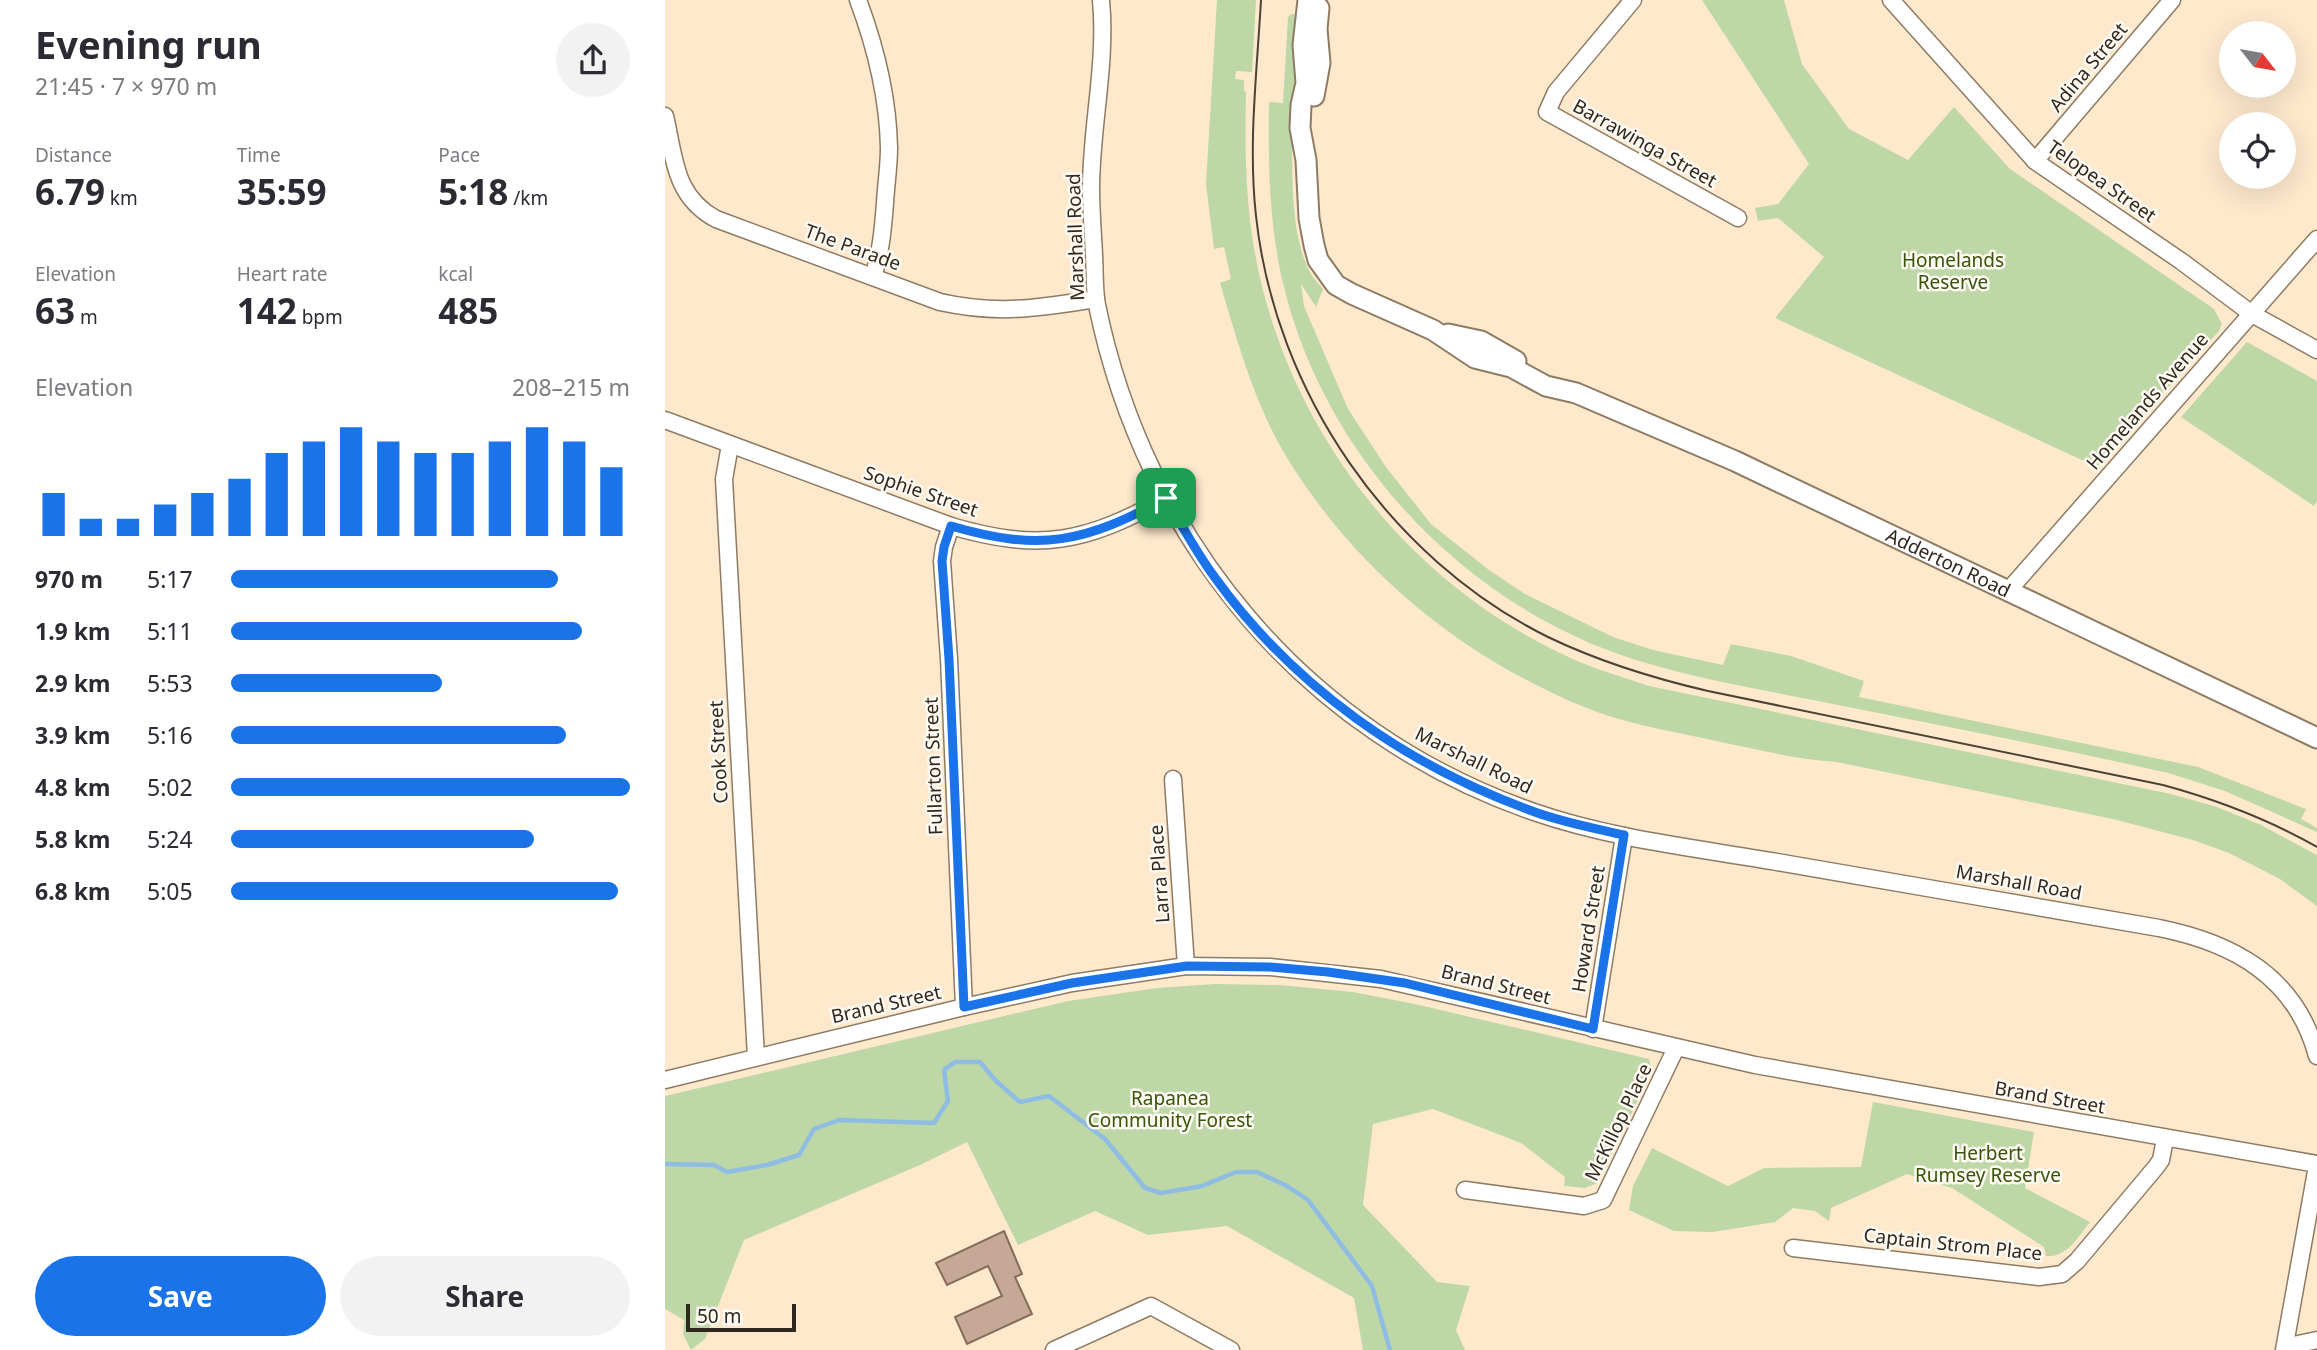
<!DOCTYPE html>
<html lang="en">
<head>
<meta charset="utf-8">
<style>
	:root { --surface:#fff; --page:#f2f2f3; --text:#2b2b33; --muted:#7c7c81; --accent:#1a73e8 }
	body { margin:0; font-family:"Noto Sans",sans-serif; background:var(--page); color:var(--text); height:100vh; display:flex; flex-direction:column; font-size:26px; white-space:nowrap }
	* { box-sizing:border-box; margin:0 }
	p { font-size:23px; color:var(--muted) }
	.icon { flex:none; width:38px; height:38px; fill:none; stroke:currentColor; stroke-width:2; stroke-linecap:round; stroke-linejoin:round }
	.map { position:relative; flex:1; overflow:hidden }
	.drawer { display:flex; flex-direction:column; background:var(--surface); width:665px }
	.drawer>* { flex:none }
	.needle { width:46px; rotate:121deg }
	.controls { position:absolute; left:1554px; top:21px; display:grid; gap:14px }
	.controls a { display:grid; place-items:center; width:77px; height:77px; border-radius:50%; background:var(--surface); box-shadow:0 7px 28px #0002; font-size:35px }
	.scale { position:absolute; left:21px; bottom:18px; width:110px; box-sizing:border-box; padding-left:7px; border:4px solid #30281e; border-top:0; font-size:19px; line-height:24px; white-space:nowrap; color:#30281e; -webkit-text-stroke:5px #fdf9f3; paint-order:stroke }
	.pin { position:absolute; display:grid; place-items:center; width:60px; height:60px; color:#fff; margin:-30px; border-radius:14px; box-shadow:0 4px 10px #0006 }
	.round { display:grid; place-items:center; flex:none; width:74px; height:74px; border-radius:37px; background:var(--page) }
	.overview { display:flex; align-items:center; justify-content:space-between; height:119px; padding:0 35px }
	h1 { font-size:38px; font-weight:700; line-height:52px }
	.stats { display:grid; grid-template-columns:repeat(3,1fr); gap:10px; height:119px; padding:7px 35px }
	.stats div { display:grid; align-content:center }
	.stats b { font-size:35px; font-weight:700 }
	.stats small { font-size:19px; font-weight:400 }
	.stats p { font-size:19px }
	.chart { height:196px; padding:14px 35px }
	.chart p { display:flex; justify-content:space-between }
	.chart svg { width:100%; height:126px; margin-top:7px; stroke:var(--accent); stroke-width:6 }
	.cta { display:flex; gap:14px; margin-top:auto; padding:14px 35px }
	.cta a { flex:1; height:80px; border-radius:42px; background:var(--accent); color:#fff; font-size:28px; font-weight:700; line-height:80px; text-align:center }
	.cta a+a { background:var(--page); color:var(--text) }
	ul { padding:0 35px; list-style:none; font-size:23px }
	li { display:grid; grid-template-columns:112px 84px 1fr; align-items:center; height:52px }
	li i { height:18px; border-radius:9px; background:var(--accent) }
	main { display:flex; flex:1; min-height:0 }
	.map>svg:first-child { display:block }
	.green { fill:#bed7a7 }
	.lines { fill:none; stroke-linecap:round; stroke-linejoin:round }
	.stream { stroke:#8ebce3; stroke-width:4.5 }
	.building { fill:#c5a895; stroke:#876c5b; stroke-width:2 }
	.minor-casing { stroke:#8e7b63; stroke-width:19 }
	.major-casing { stroke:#8e7b63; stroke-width:23 }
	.minor { stroke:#fff; stroke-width:16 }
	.major { stroke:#fff; stroke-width:19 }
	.tram { stroke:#4b4135; stroke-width:2 }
	.route-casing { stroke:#fff; stroke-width:14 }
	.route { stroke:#1a73e8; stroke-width:9 }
	.labels { text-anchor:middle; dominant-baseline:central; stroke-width:5; stroke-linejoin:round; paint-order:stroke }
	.street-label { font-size:19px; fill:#30281e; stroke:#fdf9f3 }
	.park-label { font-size:19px; fill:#375408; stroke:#fdf9f3 }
</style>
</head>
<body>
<main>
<section class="drawer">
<div class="overview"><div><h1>Evening run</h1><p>21:45 · 7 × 970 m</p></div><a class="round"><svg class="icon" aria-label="share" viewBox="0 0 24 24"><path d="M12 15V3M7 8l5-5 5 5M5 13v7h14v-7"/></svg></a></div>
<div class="stats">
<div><p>Distance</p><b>6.79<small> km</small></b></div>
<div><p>Time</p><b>35:59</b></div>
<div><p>Pace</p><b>5:18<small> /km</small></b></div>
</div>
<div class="stats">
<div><p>Elevation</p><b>63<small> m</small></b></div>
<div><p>Heart rate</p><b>142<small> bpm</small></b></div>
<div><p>kcal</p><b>485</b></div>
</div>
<div class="chart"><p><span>Elevation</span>208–215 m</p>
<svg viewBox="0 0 160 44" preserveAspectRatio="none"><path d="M5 44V29M15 44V38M25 44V38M35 44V33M45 44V29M55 44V24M65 44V15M75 44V11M85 44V6M95 44V11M105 44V15M115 44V15M125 44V11M135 44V6M145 44V11M155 44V20"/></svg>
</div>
<ul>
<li><b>970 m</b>5:17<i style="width:82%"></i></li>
<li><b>1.9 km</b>5:11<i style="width:88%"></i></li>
<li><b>2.9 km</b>5:53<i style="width:53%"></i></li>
<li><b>3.9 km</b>5:16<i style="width:84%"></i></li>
<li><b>4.8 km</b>5:02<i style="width:100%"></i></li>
<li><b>5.8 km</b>5:24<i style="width:76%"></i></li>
<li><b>6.8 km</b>5:05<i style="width:97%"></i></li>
</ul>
<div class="cta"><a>Save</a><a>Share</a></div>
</section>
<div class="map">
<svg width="1652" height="1350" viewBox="0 0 1652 1350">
	<rect width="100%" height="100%" fill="#fee9cd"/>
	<g class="green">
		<path d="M552,0h39l-4,72 -16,-1 -1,8 9,1v11l2,1c-1,48 -1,95 6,143 26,179 144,339 308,418 28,14 59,23 89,33l522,108 46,13 44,18 56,30v51l-37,-27 -51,-26 -36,-13 -80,-21 -276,-57c-44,-3 -86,-14 -130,-23 -41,-9 -84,-16 -123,-32 -119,-49 -220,-130 -290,-238 -37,-56 -55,-122 -74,-186l11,-4 -7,-32 -10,2 -8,-65z"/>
		<path d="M1037,0h82l18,64 47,65 59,31 46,-53 56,62 204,140 8,15 -3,7 -122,136 -322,-149 49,-61 -46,-39 -20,3 -3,-13 23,-4 31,-40z"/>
		<path d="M626,14h9c-4,63 -20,205 10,258 3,6 9,12 13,17l-7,18 -15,-23 3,22 44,103 38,58 45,57 58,46 36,24 88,43 40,13 70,15 8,-21 60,12 73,25 -5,16 339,70 108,42 -5,10 16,9v4l-92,-41 -57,-18c-118,-27 -237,-49 -355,-73 -60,-12 -121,-22 -180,-41 -166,-53 -305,-198 -348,-368 -16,-61 -17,-125 -16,-189l14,1 5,-86z"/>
		<path d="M1582,342l70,39v120l-3,5 -133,-89z"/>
		<path d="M550,984l65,1 73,7 62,12 234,55 3,12 -54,112 -13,5 -21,-2 1,-9 -44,-34 -88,-34 -60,15 -10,81 74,77 33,4 -14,44 9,20h-102l-9,-52 -127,-72 -79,9 -53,-24 -77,34 -51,-103 -47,23 -176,75 -39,99 -14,11 -8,-16 1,-14 -19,-11v-213l403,-95 89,-13z"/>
		<path d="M1208,1102l161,30 -9,56 65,34c-12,15 -23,36 -44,34l-2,-9 -92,-59 -45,-14 -76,34 -2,13 -14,-10 -22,-3 -18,14 -62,10 -39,-1 -45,-21 4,-24 19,-38 76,38 36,-18 97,-1z"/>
	</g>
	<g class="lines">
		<path class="stream" d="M0,1164l49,1 13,7 40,-7 32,-10 15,-26 25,-9 95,3 14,-22 -4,-31 11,-8h25l16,19 24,21 29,-6 56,43 40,49 16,5 41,-7 34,-14h21l30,14 21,14 64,86 18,64"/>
	</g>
	<path class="building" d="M339,1231l18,43 -7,3 17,37 -65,30 -12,-27 47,-21 -14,-30 -41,19 -11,-22z"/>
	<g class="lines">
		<defs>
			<g id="minor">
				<path d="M193,0c18,48 30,96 31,148 0,18 -3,37 -4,55 -2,26 -4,49 -12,74"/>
				<path d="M436,0c6,64 -10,126 -10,189 0,22 2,44 3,66 1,16 0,34 3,50 48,235 208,428 437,507 78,27 162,36 243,50 127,22 255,44 382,66 75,15 137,49 158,128"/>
				<path d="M968,0l-77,92 -9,20 191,106"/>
				<path d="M1226,0l144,161 146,100 71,53 65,36"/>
				<path d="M0,116c10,43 9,80 51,103l224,83c58,13 99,6 156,-3"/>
				<path d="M1370,161l137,-161"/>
				<path d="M0,420l286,106c89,26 134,17 215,-28"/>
				<path d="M65,445l-6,34 32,578"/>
				<path d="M286,526l-7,21 -2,14 7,98 15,348"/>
				<path d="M1343,591l309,-352"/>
				<path d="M508,779l13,187"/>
				<path d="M928,1029l31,-193"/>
				<path d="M0,1080l299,-73 108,-24 114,-17 84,1 111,12 374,86 562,99"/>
				<path d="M800,1190l119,16 19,-6 73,-152"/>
				<path d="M1128,1248l246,29 23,-3 15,-13 79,-94 5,-7 4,-21"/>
				<path d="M1620,1347l32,-7"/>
				<path d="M389,1350l97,-44 80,44"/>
				<path d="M1619,1350l33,-184"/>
			</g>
			<g id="major">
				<path id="s1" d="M643,0l-5,45 3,38 -5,22 -1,23 6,32 3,58 5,27 4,15 18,25 16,9 81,36 42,28 36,9 35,19 30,7 159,68 582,277"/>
				<path d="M649,96l6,-33 -3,-34 2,-21"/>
				<path d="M783,334l33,7 35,20"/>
			</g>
		</defs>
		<use href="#minor" class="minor-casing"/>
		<use href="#major" class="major-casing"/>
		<use href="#minor" class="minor"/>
		<use href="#major" class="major"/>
		<path class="tram" d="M596,0c-4,72 -13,144 -5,216 19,176 133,342 292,421 52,25 104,41 160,54l455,94c55,15 105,34 154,62"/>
	</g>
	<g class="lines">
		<defs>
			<path id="route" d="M501,498c16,28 31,56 50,81 79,109 190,186 316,232 29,11 61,17 92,24l-31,194 -188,-46 -77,-11 -58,-5 -83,-1 -115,17 -108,24 -15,-348 -7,-98 2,-14 7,-21c89,26 134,17 215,-28z"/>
		</defs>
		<use href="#route" class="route-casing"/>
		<use href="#route" class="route"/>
	</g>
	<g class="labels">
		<g class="street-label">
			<text transform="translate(1423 67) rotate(-50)">Adina Street</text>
			<text transform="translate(980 143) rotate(29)">Barrawinga Street</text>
			<text transform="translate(1437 181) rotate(35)">Telopea Street</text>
			<text transform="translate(410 237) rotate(-92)">Marshall Road</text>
			<text transform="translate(188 247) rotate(20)">The Parade</text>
			<text transform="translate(1482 401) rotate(-49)">Homelands Avenue</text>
			<text transform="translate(256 491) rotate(19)">Sophie Street</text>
			<text stroke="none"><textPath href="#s1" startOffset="968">Adderton Road</textPath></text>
			<text transform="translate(53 752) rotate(-93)">Cook Street</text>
			<text transform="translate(809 760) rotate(26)">Marshall Road</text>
			<text transform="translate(268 766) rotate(-92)">Fullarton Street</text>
			<text transform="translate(494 874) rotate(-94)">Larra Place</text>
			<text transform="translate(1354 882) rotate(10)">Marshall Road</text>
			<text transform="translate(923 929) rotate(-81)">Howard Street</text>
			<text transform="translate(831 984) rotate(14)">Brand Street</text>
			<text transform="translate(221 1004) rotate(-13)">Brand Street</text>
			<text transform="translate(1385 1097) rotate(10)">Brand Street</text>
			<text transform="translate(953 1122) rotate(-64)">McKillop Place</text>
			<text transform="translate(1288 1244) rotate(6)">Captain Strom Place</text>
		</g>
		<g class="park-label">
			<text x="1288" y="260">Homelands<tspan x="1288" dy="22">Reserve</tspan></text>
			<text x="505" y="1098">Rapanea<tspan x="505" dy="22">Community Forest</tspan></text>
			<text x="1323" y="1153">Herbert<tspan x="1323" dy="22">Rumsey Reserve</tspan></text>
		</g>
	</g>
</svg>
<div class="controls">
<a><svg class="needle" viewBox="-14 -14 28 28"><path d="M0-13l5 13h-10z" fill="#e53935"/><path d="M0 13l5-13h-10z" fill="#7c7c81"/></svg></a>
<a><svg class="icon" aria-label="locate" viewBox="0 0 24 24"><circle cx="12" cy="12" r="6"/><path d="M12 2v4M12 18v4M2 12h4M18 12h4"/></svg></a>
</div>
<div class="scale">50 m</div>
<div class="pin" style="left:501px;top:498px;background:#1e9e55"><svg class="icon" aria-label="arrive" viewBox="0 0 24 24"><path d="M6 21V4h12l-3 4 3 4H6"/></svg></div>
</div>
</main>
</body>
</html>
